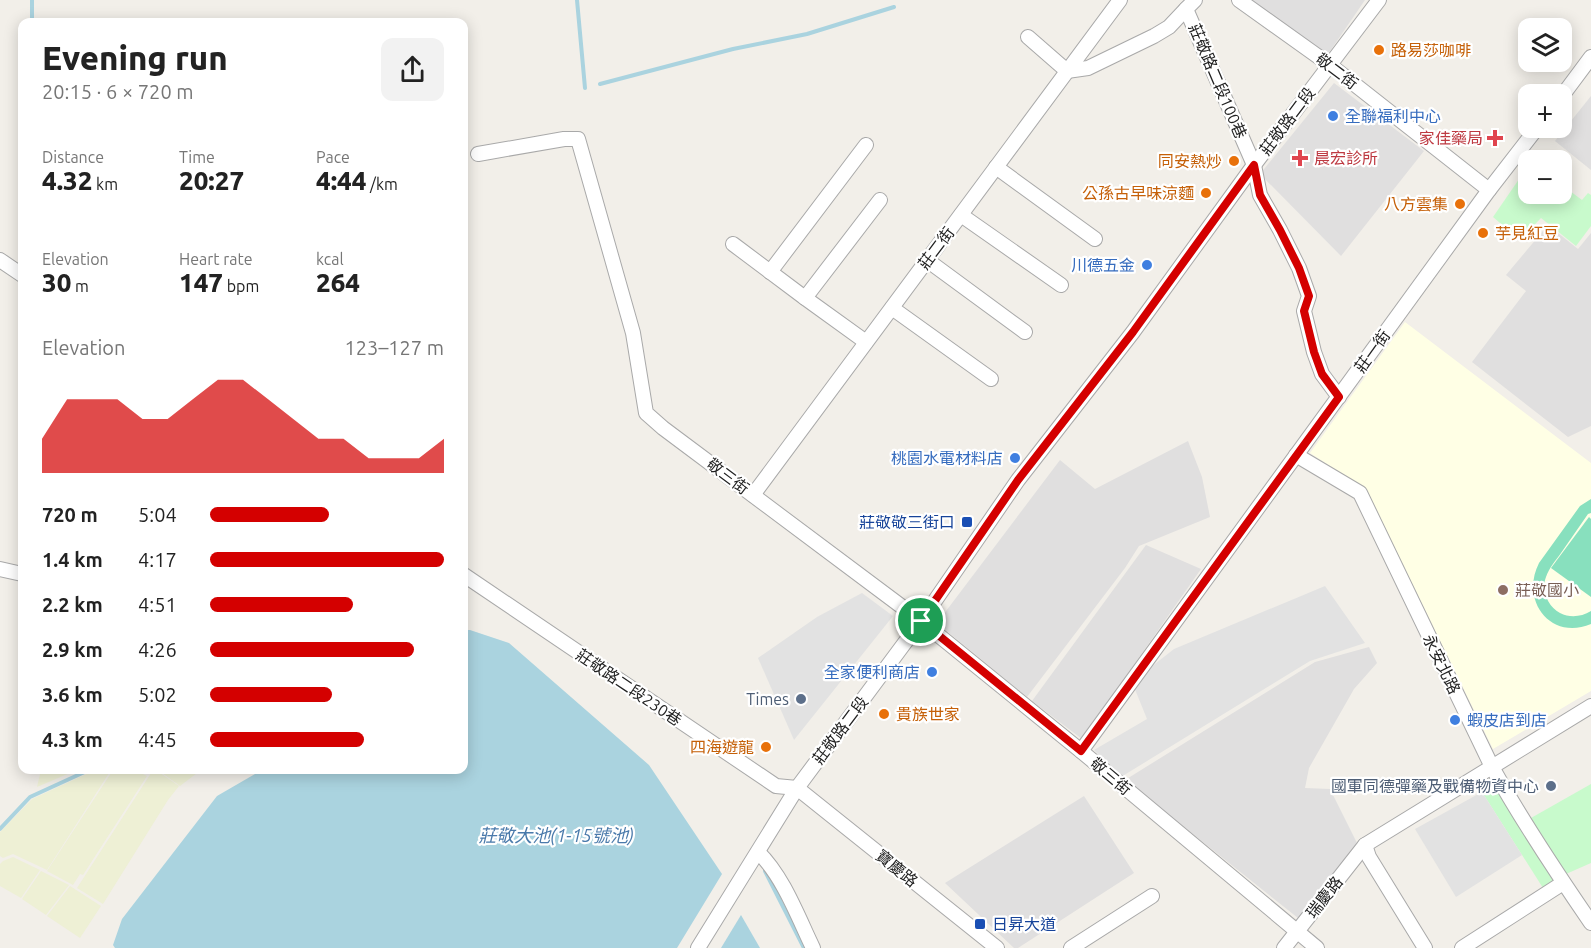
<!DOCTYPE html>
<html lang="en">
<head>
<meta charset="utf-8">
<style>
	:root { --surface:#fff; --page:#f2f2f2; --text:#222; --muted:#767676; --accent:#d40000 }
	body { margin:0; font-family:Ubuntu,"Noto Sans TC",sans-serif; background:var(--page); color:var(--text); height:100vh; display:flex; flex-direction:column; font-size:22px; white-space:nowrap }
	* { box-sizing:border-box; margin:0 }
	p { font-size:20px; color:var(--muted) }
	.icon { flex:none; width:33px; height:33px; fill:none; stroke:currentColor; stroke-width:2; stroke-linecap:round; stroke-linejoin:round }
	.map { position:relative; flex:1; overflow:hidden }
	.drawer { position:absolute; left:18px; top:18px; width:450px; height:756px; display:flex; flex-direction:column; background:var(--surface); border-radius:12px; box-shadow:0 3px 15px #0003 }
	.drawer>* { flex:none }
	.buttons { position:absolute; left:1518px; top:18px; display:grid; gap:12px }
	.buttons a { display:grid; place-items:center; width:54px; height:54px; border-radius:12px; background:var(--surface); box-shadow:0 3px 15px #0003; font-size:30px }
	.pin { position:absolute; display:grid; place-items:center; width:51px; height:51px; color:#fff; margin:-26px; border:3px solid #fff; border-radius:50%; box-shadow:0 2px 6px #0007 }
	.round { display:grid; place-items:center; flex:none; width:63px; height:63px; border-radius:12px; background:var(--page) }
	.head { display:flex; align-items:center; justify-content:space-between; height:102px; padding:0 24px }
	h1 { font-size:33px; font-weight:800; line-height:45px }
	.figures { display:grid; grid-template-columns:repeat(3,1fr); gap:9px; height:102px; padding:6px 24px }
	.figures div { display:grid; align-content:center }
	.figures b { font-size:26px; font-weight:800 }
	.figures small { font-size:16px; font-weight:400 }
	.figures p { font-size:16px }
	.chart { height:168px; padding:12px 24px }
	.chart p { display:flex; justify-content:space-between }
	.chart svg { width:100%; height:108px; margin-top:6px; fill:var(--accent); opacity:.7 }
	ul { padding:0 24px; list-style:none; font-size:20px }
	li { display:grid; grid-template-columns:96px 72px 1fr; align-items:center; height:45px }
	li i { height:15px; border-radius:8px; background:var(--accent) }
	.map>svg:first-child { display:block }
	.residential { fill:#e0dfdf }
	.education { fill:#ffffe5 }
	.farmland { fill:#eef0d5 }
	.park { fill:#c8facc }
	.pitch { fill:#88e0be }
	.parking { fill:#e2e2e2 }
	.water { fill:#aad3df }
	.lines { fill:none; stroke-linecap:round; stroke-linejoin:round }
	.stream { stroke:#aad3df; stroke-width:4 }
	.minor-casing { stroke:#a9a9a9; stroke-width:16 }
	.minor { stroke:#fff; stroke-width:14 }
	.route-casing { stroke:#fff; stroke-width:12 }
	.route { stroke:#d40000; stroke-width:8 }
	.food-dot { fill:#e8710a; stroke:#fff; stroke-width:2 }
	.shop-dot { fill:#3f7fe0; stroke:#fff; stroke-width:2 }
	.health-dot { fill:#e0444e; stroke:#fff; stroke-width:2 }
	.transit-dot { fill:#1a4fb4; stroke:#fff; stroke-width:2 }
	.education-dot { fill:#8d6e63; stroke:#fff; stroke-width:2 }
	.service-dot { fill:#5c6f8a; stroke:#fff; stroke-width:2 }
	.labels { text-anchor:middle; dominant-baseline:central; stroke-width:4.5; stroke-linejoin:round; paint-order:stroke }
	.food-label { font-size:16px; fill:#c56008; stroke:#fff; text-anchor:end }
	.street-label { font-size:16px; fill:#222; stroke:#fff }
	.shop-label { font-size:16px; fill:#366cbe; stroke:#fff; text-anchor:end }
	.health-label { font-size:16px; fill:#be3a42; stroke:#fff; text-anchor:end }
	.transit-label { font-size:16px; fill:#164399; stroke:#fff; text-anchor:end }
	.education-label { font-size:16px; fill:#785e54; stroke:#fff; text-anchor:start }
	.service-label { font-size:16px; fill:#4e5e75; stroke:#fff; text-anchor:end }
	.water-label { font-size:18px; font-style:italic; fill:#4a7aab; stroke:#fff }
</style>
</head>
<body>
<div class="map">
<svg width="1591" height="948" viewBox="0 0 1591 948">
	<rect width="100%" height="100%" fill="#f2efe9"/>
	<g class="residential">
		<path d="M1246,0h119l-39,57z"/>
		<path d="M1334,83l90,68 -83,105 -81,-82z"/>
		<path d="M1591,96v74l-36,-29z"/>
		<path d="M1548,225l30,24 13,-16v193l-23,11 -96,-75 54,-71 -20,-16z"/>
		<path d="M1188,441l14,36 8,40 -71,29 -14,22 -98,129 -90,-74 123,-163 35,29z"/>
		<path d="M1146,545l55,24 -119,170 -50,-38z"/>
		<path d="M1369,647l8,16 -23,26 -45,79 -4,20 25,1 27,54 -6,17 -6,8 -47,50 -173,-138 190,-118z"/>
		<path d="M1084,796l50,77 -116,75h-4l-69,-65z"/>
	</g>
	<path class="education" d="M1405,322l186,141v228l-98,58 -127,-260 -56,-36z"/>
	<g class="farmland">
		<path d="M41,770h36l-40,17z"/>
		<path d="M95,770h16l-64,100 -34,-16 -10,4 -3,-2v-24l32,-33z"/>
		<path d="M113,770h22l12,6 -64,99 -3,-1 -7,11 -26,-14z"/>
		<path d="M153,770h3l23,16 -11,14 -65,104 -26,-16z"/>
		<path d="M158,770h43l-21,16z"/>
		<path d="M13,857l27,13 -19,28 -21,-12v-22l3,-3z"/>
		<path d="M41,871l28,14 -23,30 -24,-16z"/>
		<path d="M70,886l31,20 -21,32 -33,-22z"/>
	</g>
	<g class="park">
		<path d="M1528,166v28h34v-9l20,15 6,-7 3,2v31l-15,20 -35,-28 -21,22 -27,-23z"/>
		<path d="M1591,784v79l-25,11 -35,-56z"/>
		<path d="M1493,785l64,94 -14,9 -61,-96z"/>
	</g>
	<g class="pitch">
		<path d="M1591,499v14l-3,1c-9,13 -18,26 -27,39 -5,7 -12,15 -15,24 -5,13 1,29 14,36 10,5 21,4 31,-2v13c-41,17 -71,-24 -52,-61l41,-57z"/>
		<path d="M1589,517l2,2v78l-40,-29z"/>
	</g>
	<g class="parking">
		<path d="M1325,586l40,57 -55,18 -189,116 -27,-27 53,-31 -15,-37 42,-33z"/>
		<path d="M862,593l31,23 -99,124 -36,-82 59,-41z"/>
		<path d="M1482,792l40,63 -66,42 -41,-68z"/>
	</g>
	<g class="water">
		<path d="M464,630h6l39,13 140,122 73,109 -45,74h-562l-2,-3 9,-26 95,-123 38,-22 3,-4h206z"/>
		<path d="M741,915l19,33h-39z"/>
	</g>
	<g class="lines">
		<g class="stream">
			<path d="M577,0l8,88"/>
			<path d="M32,22v-22"/>
			<path d="M600,84l133,-35 74,-15 87,-27"/>
			<path d="M0,829l30,-32 59,-27"/>
			<path d="M765,871l39,77"/>
		</g>
		<defs>
			<g id="minor">
				<path d="M1195,0l-9,9 68,156 6,30 20,35 19,38 10,28 -5,15 10,41 8,22 17,23"/>
				<path d="M1239,0l91,65 159,125"/>
				<path d="M1028,37l39,34 21,-3 66,-32 15,-9 17,-18"/>
				<path d="M1562,96l29,-39"/>
				<path d="M478,154l86,-15h14l55,194 13,80 17,15 258,193 160,130 236,197"/>
				<path d="M996,167l99,72"/>
				<path d="M961,215l100,70"/>
				<path d="M733,244l72,54 61,44"/>
				<path d="M0,260l22,15"/>
				<path d="M927,260l98,72"/>
				<path d="M770,272l96,-127"/>
				<path d="M805,298l75,-98"/>
				<path d="M892,308l99,71"/>
				<path d="M1296,455l64,38 132,274c30,54 64,105 99,156"/>
				<path d="M753,495l367,-495"/>
				<path d="M0,569l22,5"/>
				<path d="M464,575l312,211 21,2"/>
				<path d="M1081,751l408,-561 48,-62"/>
				<path d="M797,788l200,160"/>
				<path d="M1365,845l4,12 56,91"/>
				<path d="M758,852c25,24 40,65 55,96"/>
				<path d="M698,948l99,-160 124,-167 97,-141 115,-148 121,-167 125,-165"/>
				<path d="M1071,948l81,-52"/>
				<path d="M1284,948l81,-103 226,-139"/>
				<path d="M1462,948l101,-65"/>
			</g>
		</defs>
		<use href="#minor" class="minor-casing"/>
		<use href="#minor" class="minor"/>
	</g>
	<g class="lines">
		<defs>
			<path id="route" d="M1254,165l6,30 20,35 19,38 10,28 -5,15 10,41 8,22 17,23 -258,354 -160,-130 97,-141 115,-148z"/>
		</defs>
		<use href="#route" class="route-casing"/>
		<use href="#route" class="route"/>
	</g>
	<g class="food-dot">
		<circle cx="1379" cy="50" r="6"/>
		<circle cx="1234" cy="161" r="6"/>
		<circle cx="1206" cy="193" r="6"/>
		<circle cx="1460" cy="204" r="6"/>
		<circle cx="1483" cy="233" r="6"/>
		<circle cx="884" cy="714" r="6"/>
		<circle cx="766" cy="747" r="6"/>
	</g>
	<g class="shop-dot">
		<circle cx="1333" cy="116" r="6"/>
		<circle cx="1147" cy="265" r="6"/>
		<circle cx="1015" cy="458" r="6"/>
		<circle cx="932" cy="672" r="6"/>
		<circle cx="1455" cy="720" r="6"/>
	</g>
	<g class="health-dot">
		<path d="M1492 129h6v6h6v6h-6v6h-6v-6h-6v-6h6z"/>
		<path d="M1297 149h6v6h6v6h-6v6h-6v-6h-6v-6h6z"/>
	</g>
	<g class="transit-dot">
		<rect x="961" y="516" width="12" height="12" rx="3"/>
		<rect x="974" y="918" width="12" height="12" rx="3"/>
	</g>
	<circle class="education-dot" cx="1503" cy="590" r="6"/>
	<g class="service-dot">
		<circle cx="801" cy="699" r="6"/>
		<circle cx="1551" cy="786" r="6"/>
	</g>
	<g class="labels">
		<g class="food-label">
			<text x="1391" y="50" text-anchor="start">路易莎咖啡</text>
			<text x="1222" y="161">同安熱炒</text>
			<text x="1194" y="193">公孫古早味涼麵</text>
			<text x="1448" y="204">八方雲集</text>
			<text x="1495" y="233" text-anchor="start">芋見紅豆</text>
			<text x="896" y="714" text-anchor="start">貴族世家</text>
			<text x="754" y="747">四海遊龍</text>
		</g>
		<g class="street-label">
			<text transform="translate(1337 71) rotate(37)">敬二街</text>
			<text transform="translate(1218 81) rotate(67)">莊敬路二段100巷</text>
			<text transform="translate(1287 121) rotate(-53)">莊敬路二段</text>
			<text transform="translate(936 248) rotate(-53)">莊二街</text>
			<text transform="translate(1372 351) rotate(-54)">莊一街</text>
			<text transform="translate(728 476) rotate(37)">敬三街</text>
			<text transform="translate(1442 664) rotate(64)">永安北路</text>
			<text transform="translate(629 687) rotate(34)">莊敬路二段230巷</text>
			<text transform="translate(840 730) rotate(-53)">莊敬路二段</text>
			<text transform="translate(1111 776) rotate(40)">敬三街</text>
			<text transform="translate(897 868) rotate(39)">寶慶路</text>
			<text transform="translate(1324 897) rotate(-52)">瑞慶路</text>
		</g>
		<g class="shop-label">
			<text x="1345" y="116" text-anchor="start">全聯福利中心</text>
			<text x="1135" y="265">川德五金</text>
			<text x="1003" y="458">桃園水電材料店</text>
			<text x="920" y="672">全家便利商店</text>
			<text x="1467" y="720" text-anchor="start">蝦皮店到店</text>
		</g>
		<g class="health-label">
			<text x="1483" y="138">家佳藥局</text>
			<text x="1314" y="158" text-anchor="start">晨宏診所</text>
		</g>
		<g class="transit-label">
			<text x="955" y="522">莊敬敬三街口</text>
			<text x="992" y="924" text-anchor="start">日昇大道</text>
		</g>
		<g class="education-label">
			<text x="1515" y="590">莊敬國小</text>
		</g>
		<g class="service-label">
			<text x="789" y="699">Times</text>
			<text x="1539" y="786">國軍同德彈藥及戰備物資中心</text>
		</g>
		<g class="water-label">
			<text x="556" y="835">莊敬大池(1-15號池)</text>
		</g>
	</g>
</svg>
<div class="buttons">
<a><svg class="icon" aria-label="layers" viewBox="0 0 24 24"><path d="M12 4l9 5-9 5-9-5zM3 14l9 5 9-5"/></svg></a>
<a>+</a>
<a>−</a>
</div>
<div class="pin" style="left:921px;top:621px;background:#1e9e55"><svg class="icon" aria-label="arrive" viewBox="0 0 24 24"><path d="M6 21V4h12l-3 4 3 4H6"/></svg></div>
<section class="drawer">
<div class="head"><div><h1>Evening run</h1><p>20:15 · 6 × 720 m</p></div><a class="round"><svg class="icon" aria-label="share" viewBox="0 0 24 24"><path d="M12 15V3M7 8l5-5 5 5M5 13v7h14v-7"/></svg></a></div>
<div class="figures">
<div><p>Distance</p><b>4.32<small> km</small></b></div>
<div><p>Time</p><b>20:27</b></div>
<div><p>Pace</p><b>4:44<small> /km</small></b></div>
</div>
<div class="figures">
<div><p>Elevation</p><b>30<small> m</small></b></div>
<div><p>Heart rate</p><b>147<small> bpm</small></b></div>
<div><p>kcal</p><b>264</b></div>
</div>
<div class="chart"><p><span>Elevation</span>123–127 m</p>
<svg viewBox="0 0 160 44" preserveAspectRatio="none"><path d="M0 44V30L10 14L20 14L30 14L40 22L50 22L60 14L70 6L80 6L90 14L100 22L110 30L120 30L130 38L140 38L150 38L160 30V44z"/></svg>
</div>
<ul>
<li><b>720 m</b>5:04<i style="width:51%"></i></li>
<li><b>1.4 km</b>4:17<i style="width:100%"></i></li>
<li><b>2.2 km</b>4:51<i style="width:61%"></i></li>
<li><b>2.9 km</b>4:26<i style="width:87%"></i></li>
<li><b>3.6 km</b>5:02<i style="width:52%"></i></li>
<li><b>4.3 km</b>4:45<i style="width:66%"></i></li>
</ul>
</section>
</div>
</body>
</html>
